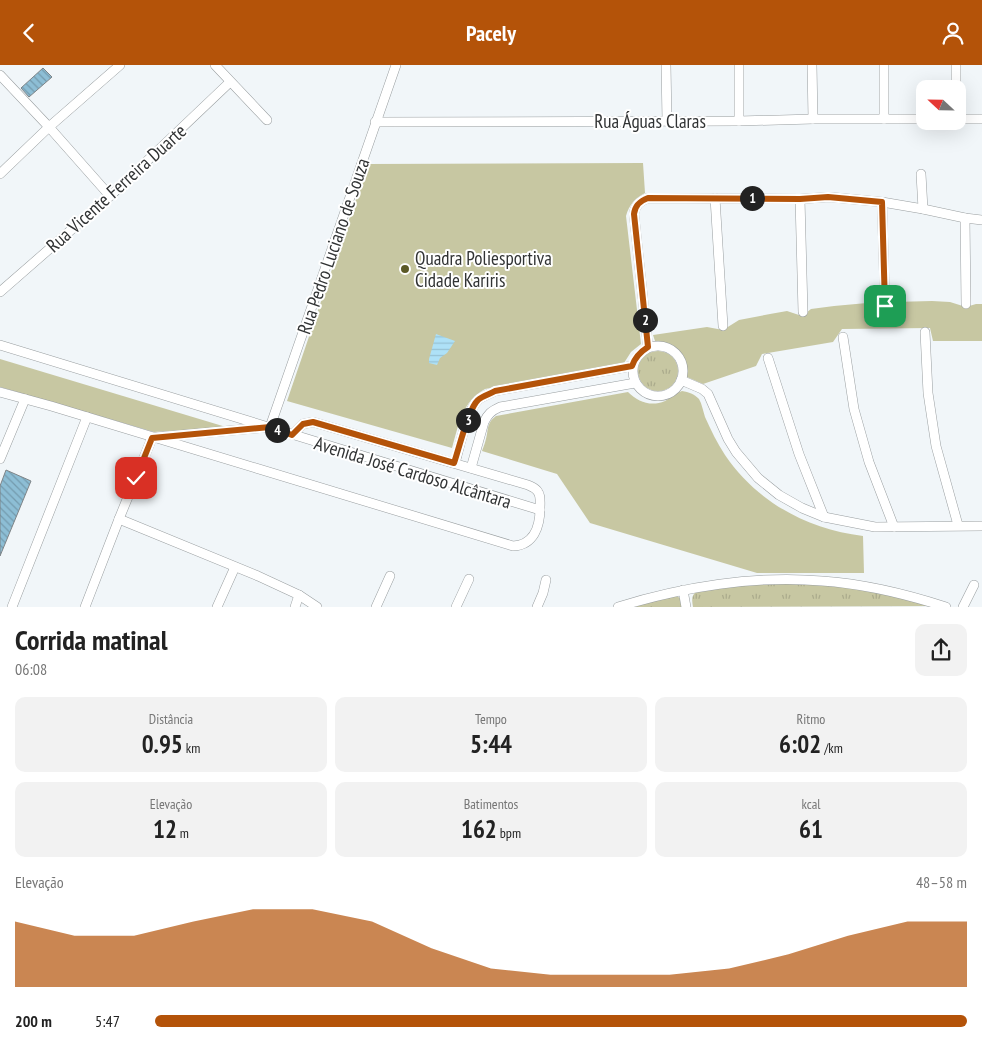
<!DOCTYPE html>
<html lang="pt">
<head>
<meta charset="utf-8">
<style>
	:root { --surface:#fff; --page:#f2f2f2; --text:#222; --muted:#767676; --accent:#b45309 }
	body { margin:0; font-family:"PT Sans Narrow",sans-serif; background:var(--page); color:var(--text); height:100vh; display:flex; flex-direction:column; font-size:19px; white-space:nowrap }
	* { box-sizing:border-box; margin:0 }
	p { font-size:16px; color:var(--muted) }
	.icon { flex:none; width:28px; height:28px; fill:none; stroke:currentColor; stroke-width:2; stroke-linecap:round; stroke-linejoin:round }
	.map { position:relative; height:542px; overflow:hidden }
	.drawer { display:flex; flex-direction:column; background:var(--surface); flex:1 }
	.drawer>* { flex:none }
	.needle { width:32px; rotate:292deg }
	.controls { position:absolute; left:916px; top:15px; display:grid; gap:10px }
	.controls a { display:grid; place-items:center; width:50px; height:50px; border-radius:10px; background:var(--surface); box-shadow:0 5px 20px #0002; font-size:25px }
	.pin { position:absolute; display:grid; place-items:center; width:42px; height:42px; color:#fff; margin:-21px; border-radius:10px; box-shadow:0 2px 8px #0006 }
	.km { position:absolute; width:25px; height:25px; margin:-12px; border-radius:50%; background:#222; color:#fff; font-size:14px; line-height:25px; text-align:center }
	.round { display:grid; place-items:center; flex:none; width:52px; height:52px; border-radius:10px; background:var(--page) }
	.headline { display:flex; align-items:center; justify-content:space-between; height:85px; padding:0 15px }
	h1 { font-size:28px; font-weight:600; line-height:38px }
	.figures { display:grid; grid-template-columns:repeat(3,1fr); gap:8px; height:85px; padding:5px 15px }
	.figures div { display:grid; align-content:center; border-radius:10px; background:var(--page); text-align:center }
	.figures b { font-size:25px; font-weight:600 }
	.figures small { font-size:14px; font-weight:400 }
	.figures p { font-size:14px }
	.chart { height:140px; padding:10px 15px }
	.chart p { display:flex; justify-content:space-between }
	.chart svg { width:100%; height:90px; margin-top:5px; fill:var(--accent); opacity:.7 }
	ul { padding:0 15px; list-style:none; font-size:16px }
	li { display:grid; grid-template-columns:80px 60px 1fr; align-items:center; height:38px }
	li i { height:12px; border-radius:6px; background:var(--accent) }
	header { display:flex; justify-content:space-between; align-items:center; height:65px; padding:0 15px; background:var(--accent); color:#fff; font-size:22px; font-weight:600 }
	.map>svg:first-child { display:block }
	.grass { fill:url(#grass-tufts) }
	.green { fill:#c7c7a2 }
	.water { fill:url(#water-rules) }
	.building { fill:url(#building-back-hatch); stroke:#7f8487 }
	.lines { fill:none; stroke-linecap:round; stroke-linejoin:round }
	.minor-casing { stroke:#999ea0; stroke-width:10 }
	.minor { stroke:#fff; stroke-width:9 }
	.route-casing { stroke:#fff; stroke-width:10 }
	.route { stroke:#b45309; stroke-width:6 }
	.poi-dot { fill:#5b5926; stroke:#fff; stroke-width:2 }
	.labels { text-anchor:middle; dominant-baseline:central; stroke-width:4; stroke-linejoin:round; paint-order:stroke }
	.street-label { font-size:19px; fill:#313334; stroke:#fff }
	.poi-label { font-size:19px; fill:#313334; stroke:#fff; text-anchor:start }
</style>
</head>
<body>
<header><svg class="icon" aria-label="back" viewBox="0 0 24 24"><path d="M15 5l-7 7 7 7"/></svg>Pacely<svg class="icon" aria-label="person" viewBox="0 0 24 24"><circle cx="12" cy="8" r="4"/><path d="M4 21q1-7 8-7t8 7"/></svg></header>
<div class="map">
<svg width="982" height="542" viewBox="0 0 982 542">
	<defs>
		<pattern id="grass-tufts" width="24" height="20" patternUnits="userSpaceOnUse" patternTransform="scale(1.25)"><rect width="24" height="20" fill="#c7c7a2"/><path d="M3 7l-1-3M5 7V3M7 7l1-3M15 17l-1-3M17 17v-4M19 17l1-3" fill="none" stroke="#abab8c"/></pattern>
		<pattern id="water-rules" width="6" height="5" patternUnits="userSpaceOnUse" patternTransform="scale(1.25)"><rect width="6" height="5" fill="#aee1f7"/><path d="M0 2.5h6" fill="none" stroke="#96c2d4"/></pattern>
		<pattern id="building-back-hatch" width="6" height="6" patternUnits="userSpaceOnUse" patternTransform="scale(1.25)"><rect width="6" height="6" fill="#8dbed5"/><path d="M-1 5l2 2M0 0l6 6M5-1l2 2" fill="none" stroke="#749bae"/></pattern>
	</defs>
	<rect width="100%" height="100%" fill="#f1f6f9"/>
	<g class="grass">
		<circle cx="658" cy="306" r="20"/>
		<path d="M777,518l47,2 46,5 68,16 -245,1c-1,-6 -2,-11 3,-15 8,-6 68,-8 81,-9z"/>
		<path d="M677,531l4,3 2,8h-48l13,-5z"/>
	</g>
	<g class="green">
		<path d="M643,98l2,30c-10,5 -16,12 -19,23l15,128 -10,8 -7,11 -139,26c-23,13 -26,35 -33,59l-165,-47 81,-237z"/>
		<path d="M932,236l18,1 16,5 10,-3h6v37h-49l-3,-13 -88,1 -9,13 -71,12 -6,12 -53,18 -16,-7c0,-20 -12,-34 -32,-36l-2,-6 54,-8 16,3 16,-10 31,-6 17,-3 15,5 9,-7 23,-3 33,-3 17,5 9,-6z"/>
		<path d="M0,294l226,68 -72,5 -154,-45z"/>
		<path d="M682,326c7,1 12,3 17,8 3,5 4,12 6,18 6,13 12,26 20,38 32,47 82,74 138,81l1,37h-107l-167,-50 -33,-49 -75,-23c2,-5 4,-11 5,-17 1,-8 2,-13 9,-18l132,-24c10,10 23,15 37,9 6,-3 10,-8 17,-10z"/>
	</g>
	<path class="water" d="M436,269l19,7 -8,12 -7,5 -3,7 -8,-2v-4z"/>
	<g class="building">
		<path d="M43,3l9,9 -23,20 -8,-9z"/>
		<path d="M6,405l25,11 -31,75v-70z"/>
	</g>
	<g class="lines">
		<defs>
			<g id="minor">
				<path d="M215,0l52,55"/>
				<path d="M666,0l1,56"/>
				<path d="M739,0v56"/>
				<path d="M812,0l1,54"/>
				<path d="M884,0v54"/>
				<path d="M956,0v24"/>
				<path d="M0,10l49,52 61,69"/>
				<path d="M958,54h24"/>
				<path d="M375,57l364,-1 74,-2h112"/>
				<path d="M0,109l49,-47 71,-62"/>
				<path d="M921,109l2,35"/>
				<path d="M715,133l8,128"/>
				<path d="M800,134l3,113"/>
				<path d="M882,137l3,104"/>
				<path d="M965,153l1,86"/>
				<path d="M0,227l110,-96 120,-114"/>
				<path d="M925,267l3,61 8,53 22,79"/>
				<path d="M843,272l11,72 15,53 25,65"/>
				<path d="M0,280l540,165"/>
				<circle cx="658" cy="306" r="25"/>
				<path d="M648,282l-14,-133c1,-9 6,-13 14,-16l152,1 29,-2 53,5 41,7 42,9 17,2"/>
				<path d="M768,293l31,96 25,63"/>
				<path d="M681,315l21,9 6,5 20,45 8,13 22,26 21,17 23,13 22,9 51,10 107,-1"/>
				<path d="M0,327l51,14 462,140c21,-1 27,-20 27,-38 0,-5 1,-12 -2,-16 -2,-4 -6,-5 -10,-7l-215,-63 -10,2 -11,11"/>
				<path d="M158,372l112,-10 126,-362"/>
				<path d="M0,394l25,-60"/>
				<path d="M455,398c4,-14 12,-53 23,-63 4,-4 12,-6 17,-9l137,-25"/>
				<path d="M471,403l13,-46c4,-8 7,-11 16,-15l135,-24"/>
				<path d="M119,454l139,57 41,19 18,12"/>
				<path d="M683,525l3,17"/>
				<path d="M12,542l75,-190"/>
				<path d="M85,542l34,-88 33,-81"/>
				<path d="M217,542l18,-40"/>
				<path d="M295,542l4,-12"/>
				<path d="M376,542l14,-31"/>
				<path d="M456,542l13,-28"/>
				<path d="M537,542l6,-14 3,-13"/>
				<path d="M618,542c64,-20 138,-32 204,-26 43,3 84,13 124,26"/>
				<path d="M963,542l11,-22"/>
			</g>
		</defs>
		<use href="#minor" class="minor-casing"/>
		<use href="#minor" class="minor"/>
	</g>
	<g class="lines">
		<defs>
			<path id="route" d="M136,413l16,-40 118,-11 22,8 11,-11 10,-2 141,41c5,-14 14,-54 24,-63 4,-4 12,-6 17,-9l137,-25c3,-9 8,-14 16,-19l-14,-133c1,-9 6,-13 14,-16l152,1 28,-2 54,5 3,104"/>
		</defs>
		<use href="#route" class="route-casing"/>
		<use href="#route" class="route"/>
	</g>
	<circle class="poi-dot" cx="405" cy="204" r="5"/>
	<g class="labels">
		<g class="street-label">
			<text x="650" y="56">Rua Águas Claras</text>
			<text transform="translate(116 123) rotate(-42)">Rua Vicente Ferreira Duarte</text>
			<text transform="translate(333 181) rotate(-71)">Rua Pedro Luciano de Souza</text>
			<text transform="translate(413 407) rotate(17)">Avenida José Cardoso Alcântara</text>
		</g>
		<g class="poi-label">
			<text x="415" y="193">Quadra Poliesportiva<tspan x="415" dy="22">Cidade Kariris</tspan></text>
		</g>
	</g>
</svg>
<div class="controls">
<a><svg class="needle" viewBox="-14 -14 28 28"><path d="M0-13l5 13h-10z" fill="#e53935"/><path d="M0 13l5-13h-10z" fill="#767676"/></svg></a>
</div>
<div class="pin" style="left:885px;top:241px;background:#1e9e55"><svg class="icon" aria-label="arrive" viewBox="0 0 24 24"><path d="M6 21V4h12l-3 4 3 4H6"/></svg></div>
<div class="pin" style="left:136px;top:413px;background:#d93025"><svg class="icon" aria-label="check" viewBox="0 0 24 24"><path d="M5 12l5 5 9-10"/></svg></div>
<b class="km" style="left:752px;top:133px">1</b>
<b class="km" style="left:645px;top:255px">2</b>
<b class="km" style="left:468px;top:355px">3</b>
<b class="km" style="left:277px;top:365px">4</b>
</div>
<section class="drawer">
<div class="headline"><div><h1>Corrida matinal</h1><p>06:08</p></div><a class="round"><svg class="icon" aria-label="share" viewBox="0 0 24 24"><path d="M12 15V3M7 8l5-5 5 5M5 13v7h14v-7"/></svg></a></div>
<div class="figures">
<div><p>Distância</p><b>0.95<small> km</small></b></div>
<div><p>Tempo</p><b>5:44</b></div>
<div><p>Ritmo</p><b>6:02<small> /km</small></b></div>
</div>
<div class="figures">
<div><p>Elevação</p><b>12<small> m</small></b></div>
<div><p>Batimentos</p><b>162<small> bpm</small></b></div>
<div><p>kcal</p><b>61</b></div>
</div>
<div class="chart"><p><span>Elevação</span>48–58 m</p>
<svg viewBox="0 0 160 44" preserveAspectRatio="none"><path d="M0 44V12L10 19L20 19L30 12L40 6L50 6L60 12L70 25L80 35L90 38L100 38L110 38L120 35L130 28L140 19L150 12L160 12V44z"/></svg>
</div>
<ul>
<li><b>200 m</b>5:47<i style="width:100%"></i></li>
</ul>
</section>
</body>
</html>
